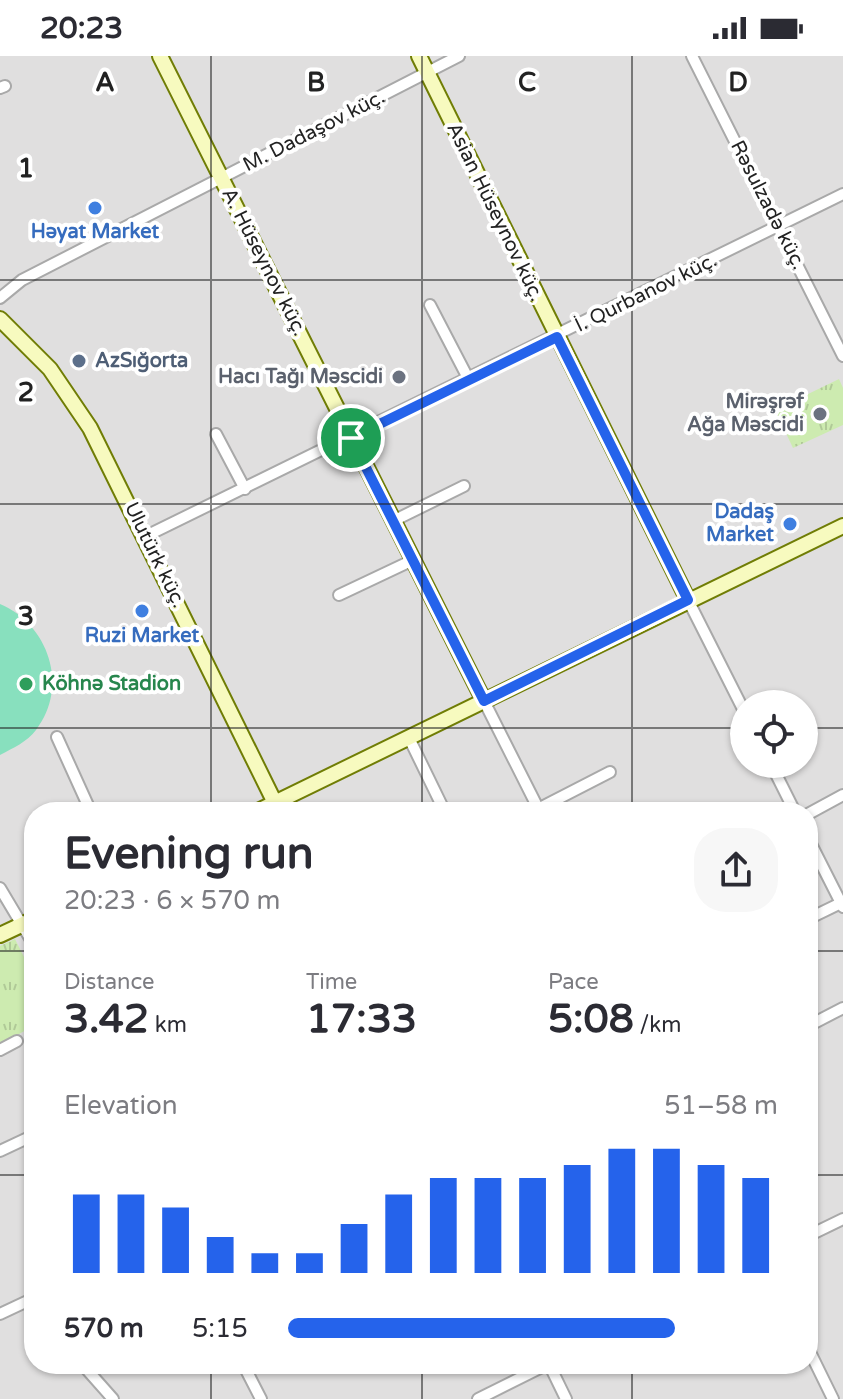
<!DOCTYPE html>
<html lang="en">
<head>
<meta charset="utf-8">
<style>
	:root { --surface:#fff; --page:#f7f7f7; --text:#2b2b33; --muted:#7c7c81; --accent:#2563eb }
	body { margin:0; font-family:"Varela Round",sans-serif; background:var(--page); color:var(--text); height:100vh; display:flex; flex-direction:column; font-size:30px; white-space:nowrap }
	* { box-sizing:border-box; margin:0 }
	p { font-size:26px; color:var(--muted) }
	.icon { flex:none; width:44px; height:44px; fill:none; stroke:currentColor; stroke-width:2; stroke-linecap:round; stroke-linejoin:round }
	.map { position:relative; flex:1; overflow:hidden }
	.side { position:absolute; left:24px; top:746px; width:794px; height:572px; display:flex; flex-direction:column; background:var(--surface); border-radius:32px; box-shadow:0 2px 6px #0004 }
	.side>* { flex:none }
	.fabs { position:absolute; left:730px; top:634px; display:grid; gap:16px }
	.fabs a { display:grid; place-items:center; width:88px; height:88px; border-radius:50%; background:var(--surface); box-shadow:0 2px 6px #0004; font-size:40px }
	.pin { position:absolute; display:grid; place-items:center; width:68px; height:68px; color:#fff; margin:-34px; border:4px solid #fff; border-radius:50%; box-shadow:0 2px 8px #0007 }
	.round { display:grid; place-items:center; flex:none; width:84px; height:84px; border-radius:32px; background:var(--page) }
	.headline { display:flex; align-items:center; justify-content:space-between; height:136px; padding:0 40px }
	h1 { font-size:44px; font-weight:700; line-height:60px }
	.stats { display:grid; grid-template-columns:repeat(3,1fr); gap:12px; height:136px; padding:8px 40px }
	.stats div { display:grid; align-content:center }
	.stats b { font-size:40px; font-weight:700 }
	.stats small { font-size:22px; font-weight:400 }
	.stats p { font-size:22px }
	.chart { height:224px; padding:16px 40px }
	.chart p { display:flex; justify-content:space-between }
	.chart svg { width:100%; height:144px; margin-top:8px; stroke:var(--accent); stroke-width:6 }
	ul { padding:0 40px; list-style:none; font-size:26px }
	li { display:grid; grid-template-columns:128px 96px 1fr; align-items:center; height:60px }
	li i { height:20px; border-radius:10px; background:var(--accent) }
	.status { display:flex; justify-content:space-between; align-items:center; height:56px; padding:0 40px; background:var(--surface); direction:ltr }
	.status svg { height:22px; fill:currentColor }
	.map>svg:first-child { display:block }
	.residential { fill:#e0dfdf; fill-rule:evenodd }
	.grass { fill:url(#grass-tufts) }
	.pitch { fill:#88e0be }
	.lines { fill:none; stroke-linecap:round; stroke-linejoin:round }
	.street-casing { stroke:#a9a9a9; stroke-width:14 }
	.secondary-casing { stroke:#707d05; stroke-width:18 }
	.street { stroke:#fff; stroke-width:10 }
	.secondary { stroke:#f7fabf; stroke-width:14 }
	.route-casing { stroke:#fff; stroke-width:16 }
	.route { stroke:#2563eb; stroke-width:10 }
	.grid { fill:none; stroke:#222; stroke-width:2; stroke-opacity:0.55 }
	.shop-dot { fill:#3f7fe0; stroke:#fff; stroke-width:3 }
	.service-dot { fill:#5c6f8a; stroke:#fff; stroke-width:3 }
	.worship-dot { fill:#6b7280; stroke:#fff; stroke-width:3 }
	.leisure-dot { fill:#2e9e5b; stroke:#fff; stroke-width:3 }
	.labels { text-anchor:middle; dominant-baseline:central; stroke-width:8; stroke-linejoin:round; paint-order:stroke }
	.street-label { font-size:20px; fill:#222; stroke:#fff }
	.shop-label { font-size:20px; font-weight:bold; fill:#366cbe; stroke:#fff }
	.service-label { font-size:20px; font-weight:bold; fill:#4e5e75; stroke:#fff; text-anchor:start }
	.worship-label { font-size:20px; font-weight:bold; fill:#5b616d; stroke:#fff; text-anchor:end }
	.leisure-label { font-size:20px; font-weight:bold; fill:#27864d; stroke:#fff; text-anchor:start }
	.grid-label { font-size:26px; text-anchor:middle; font-weight:bold; fill:#222; stroke:#fff; stroke-width:8; stroke-linejoin:round; paint-order:stroke }
</style>
</head>
<body>
<div class="status"><b>20:23</b><svg viewBox="0 0 49 12"><path d="M0 12V9h3v3zM5 12V6h3v6zM10 12V3h3v9zM15 12V0h3v12zM26 1h20v11H26zM47 4h2v5h-2z"/></svg></div>
<div class="map">
<svg width="843" height="1343" viewBox="0 0 843 1343">
	<defs>
		<pattern id="grass-tufts" width="24" height="20" patternUnits="userSpaceOnUse" patternTransform="scale(2)"><rect width="24" height="20" fill="#cdebb0"/><path d="M3 7l-1-3M5 7V3M7 7l1-3M15 17l-1-3M17 17v-4M19 17l1-3" fill="none" stroke="#b0c997"/></pattern>
	</defs>
	<rect width="100%" height="100%" fill="#f2efe9"/>
	<path class="residential" d="M0,0h843v1343h-843zM744,648h60v60h-60zM34,756h774v552h-774z"/>
	<g class="grass">
		<path d="M839,323l4,9v37l-50,23 -18,-38z"/>
		<path d="M15,883l19,38v49l-34,18v-98z"/>
	</g>
	<path class="pitch" d="M0,548c48,20 70,82 36,126 -9,12 -23,18 -36,25z"/>
	<g class="lines">
		<defs>
			<g id="street">
				<path d="M692,0l151,300"/>
				<path d="M0,32l5,-2"/>
				<path d="M0,242l22,-18 437,-224"/>
				<path d="M430,249l39,75"/>
				<path d="M216,378l29,55"/>
				<path d="M393,465l71,-35"/>
				<path d="M146,480l697,-342"/>
				<path d="M339,539l74,-35"/>
				<path d="M688,544l56,111"/>
				<path d="M484,645l56,111"/>
				<path d="M57,681l34,75"/>
				<path d="M409,682l36,74"/>
				<path d="M771,708l24,48"/>
				<path d="M538,753l72,-37"/>
				<path d="M808,758l35,-19"/>
				<path d="M808,782l35,69"/>
				<path d="M0,832l34,57"/>
				<path d="M808,863l35,-17"/>
				<path d="M814,967l29,-15"/>
				<path d="M0,994l17,-9"/>
				<path d="M0,1095l34,-16"/>
				<path d="M808,1180l35,-17"/>
				<path d="M0,1258l34,-16"/>
				<path d="M808,1292l25,51"/>
				<path d="M82,1308l31,35"/>
				<path d="M243,1308l18,35"/>
				<path d="M549,1308l17,35"/>
				<path d="M478,1343l70,-35"/>
			</g>
			<g id="secondary">
				<path d="M160,0l324,645"/>
				<path d="M419,0l269,544"/>
				<path d="M0,263l50,50 40,59 185,375"/>
				<path d="M256,756l587,-286"/>
				<path d="M0,879l34,-16"/>
			</g>
		</defs>
		<use href="#street" class="street-casing"/>
		<use href="#secondary" class="secondary-casing"/>
		<use href="#street" class="street"/>
		<use href="#secondary" class="secondary"/>
	</g>
	<g class="lines">
		<defs>
			<path id="route" d="M557,281l131,263 -204,101 -133,-263z"/>
		</defs>
		<use href="#route" class="route-casing"/>
		<use href="#route" class="route"/>
	</g>
	<path class="grid" d="M211,0v756M422,0v756M632,0v756M0,224h843M0,448h843M0,672h744M804,672h39M0,895h34M808,895h35M0,1119h34M808,1119h35M211,1308v35M422,1308v35M632,1308v35"/>
	<g class="shop-dot">
		<circle cx="95" cy="152" r="8"/>
		<circle cx="790" cy="468" r="8"/>
		<circle cx="142" cy="555" r="8"/>
	</g>
	<circle class="service-dot" cx="79" cy="305" r="8"/>
	<g class="worship-dot">
		<circle cx="399" cy="321" r="8"/>
		<circle cx="820" cy="358" r="8"/>
	</g>
	<circle class="leisure-dot" cx="26" cy="628" r="8"/>
	<g class="labels">
		<g class="street-label">
			<text transform="translate(314 75) rotate(-27)">M. Dadaşov küç.</text>
			<text transform="translate(768 149) rotate(63)">Rəsulzadə küç.</text>
			<text transform="translate(495 156) rotate(64)">Asian Hüseynov küç.</text>
			<text transform="translate(264 206) rotate(63)">A. Hüseynov küç.</text>
			<text transform="translate(646 237) rotate(-26)">İ. Qurbanov küç.</text>
			<text transform="translate(155 499) rotate(64)">Ulutürk küç.</text>
		</g>
		<g class="shop-label">
			<text x="95" y="176">Həyat Market</text>
			<text x="774" y="456" text-anchor="end">Dadaş<tspan x="774" dy="23">Market</tspan></text>
			<text x="142" y="580">Ruzi Market</text>
		</g>
		<g class="service-label">
			<text x="95" y="305">AzSığorta</text>
		</g>
		<g class="worship-label">
			<text x="383" y="321">Hacı Tağı Məscidi</text>
			<text x="804" y="346">Mirəşrəf<tspan x="804" dy="23">Ağa Məscidi</tspan></text>
		</g>
		<g class="leisure-label">
			<text x="42" y="628">Köhnə Stadion</text>
		</g>
	</g>
	<g class="grid-label">
		<text x="105" y="35">A</text>
		<text x="316" y="35">B</text>
		<text x="527" y="35">C</text>
		<text x="738" y="35">D</text>
		<text x="26" y="121">1</text>
		<text x="26" y="345">2</text>
		<text x="26" y="569">3</text>
	</g>
</svg>
<div class="fabs">
<a><svg class="icon" aria-label="locate" viewBox="0 0 24 24"><circle cx="12" cy="12" r="6"/><path d="M12 2v4M12 18v4M2 12h4M18 12h4"/></svg></a>
</div>
<div class="pin" style="left:351px;top:382px;background:#1e9e55"><svg class="icon" aria-label="arrive" viewBox="0 0 24 24"><path d="M6 21V4h12l-3 4 3 4H6"/></svg></div>
<section class="side">
<div class="headline"><div><h1>Evening run</h1><p>20:23 · 6 × 570 m</p></div><a class="round"><svg class="icon" aria-label="share" viewBox="0 0 24 24"><path d="M12 15V3M7 8l5-5 5 5M5 13v7h14v-7"/></svg></a></div>
<div class="stats">
<div><p>Distance</p><b>3.42<small> km</small></b></div>
<div><p>Time</p><b>17:33</b></div>
<div><p>Pace</p><b>5:08<small> /km</small></b></div>
</div>
<div class="chart"><p><span>Elevation</span>51–58 m</p>
<svg viewBox="0 0 160 44" preserveAspectRatio="none"><path d="M5 44V20M15 44V20M25 44V24M35 44V33M45 44V38M55 44V38M65 44V29M75 44V20M85 44V15M95 44V15M105 44V15M115 44V11M125 44V6M135 44V6M145 44V11M155 44V15"/></svg>
</div>
<ul>
<li><b>570 m</b>5:15<i style="width:79%"></i></li>
</ul>
</section>
</div>
</body>
</html>
